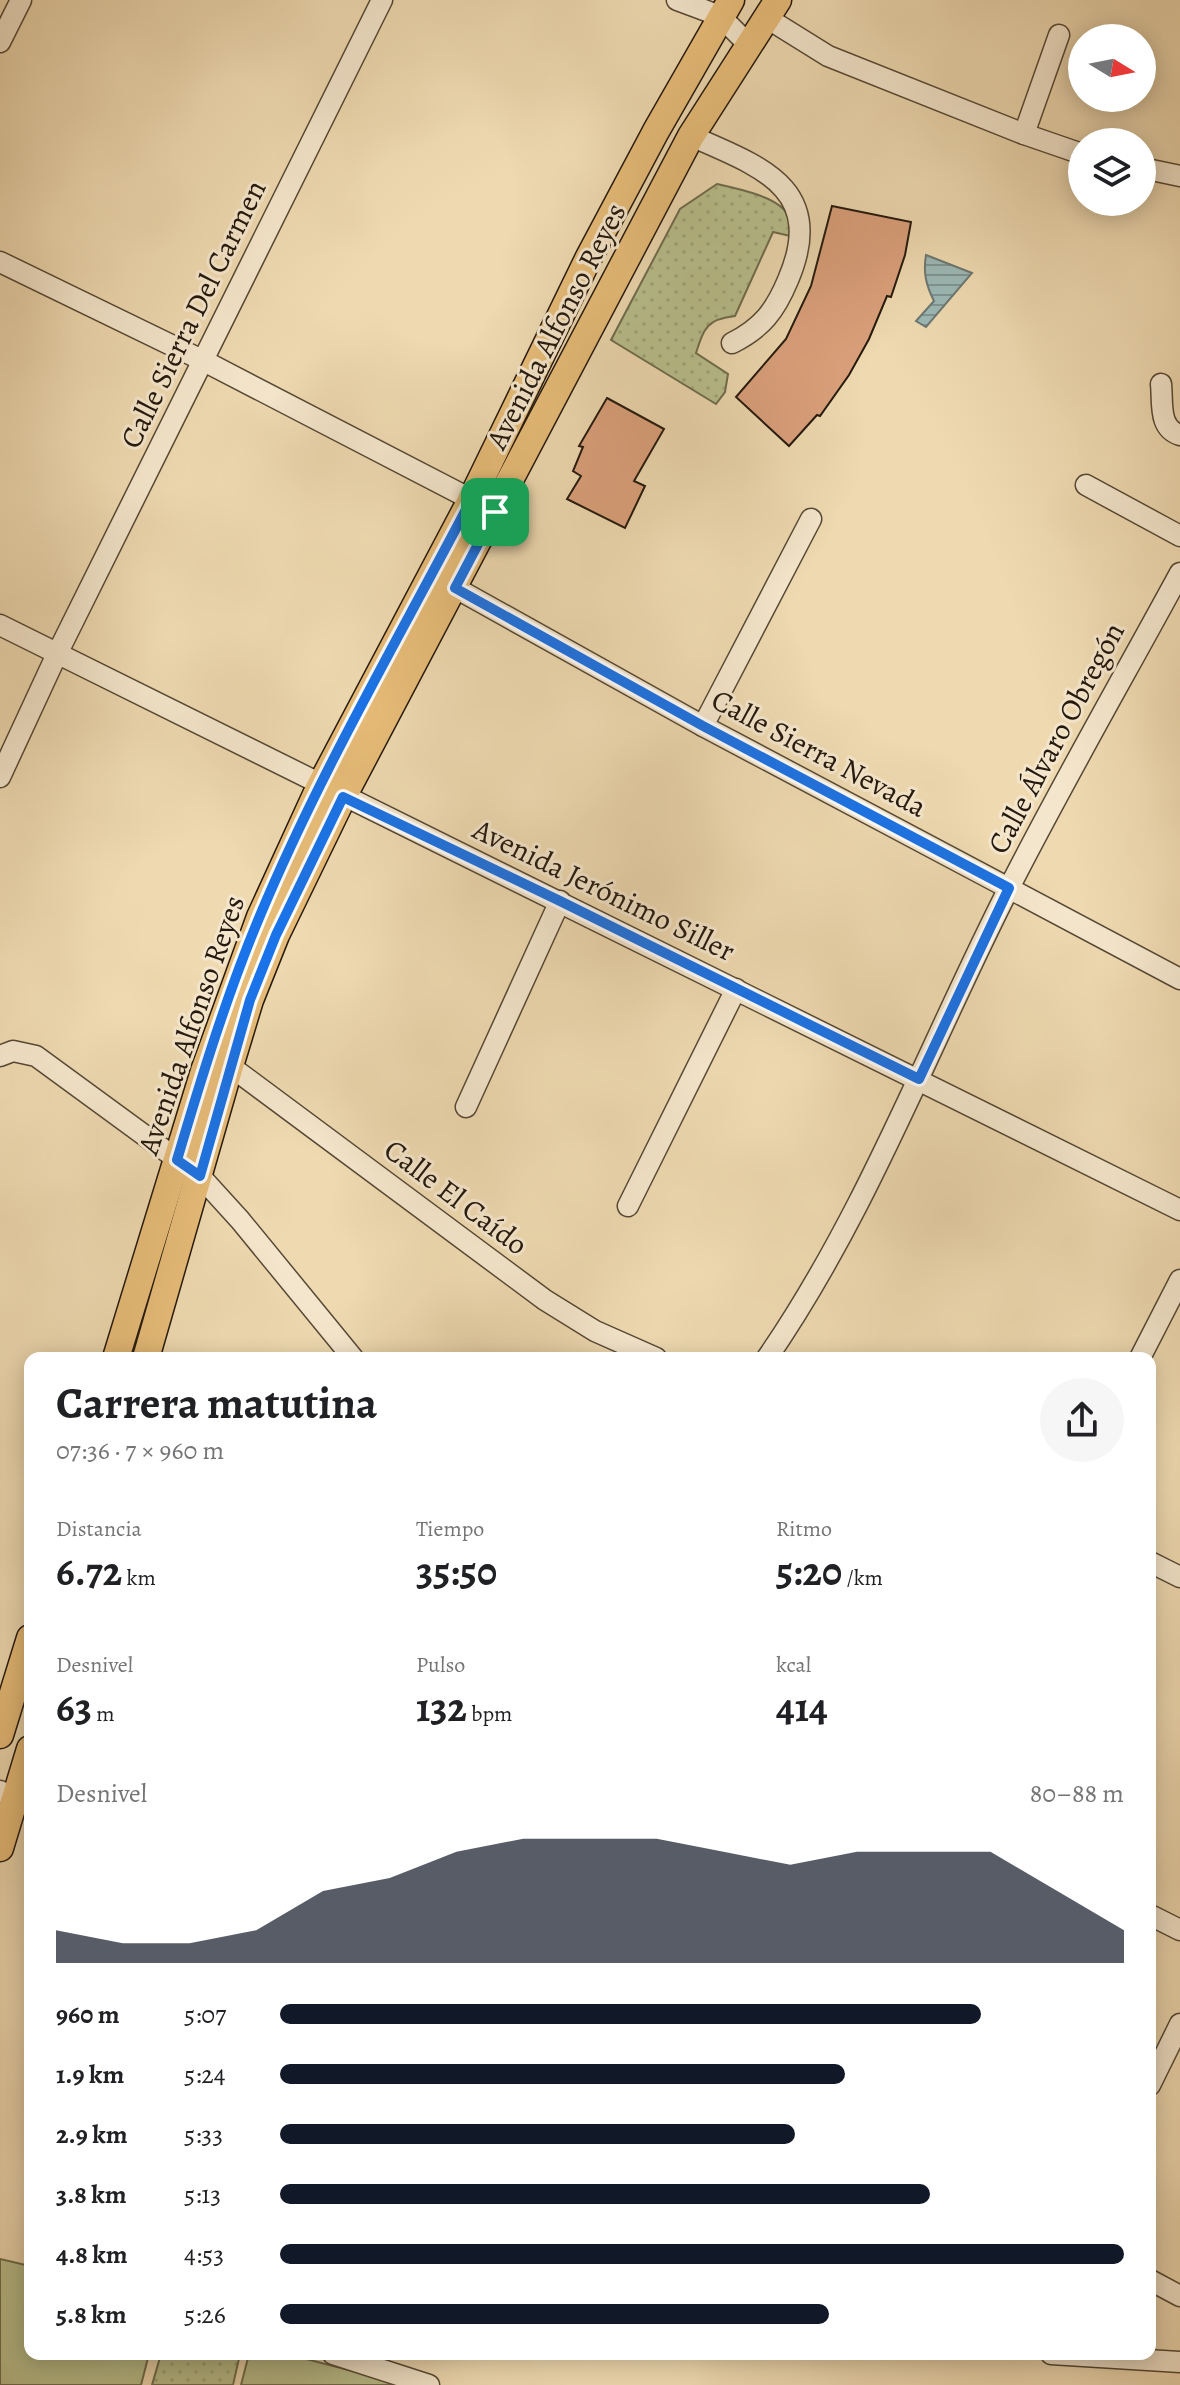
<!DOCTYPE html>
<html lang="es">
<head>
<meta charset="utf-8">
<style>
	:root { --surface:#fff; --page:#f6f6f6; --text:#202124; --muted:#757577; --accent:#111827 }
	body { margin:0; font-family:Alegreya,serif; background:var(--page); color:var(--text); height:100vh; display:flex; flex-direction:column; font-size:30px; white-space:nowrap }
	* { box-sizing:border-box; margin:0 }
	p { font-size:26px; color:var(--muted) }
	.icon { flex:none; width:44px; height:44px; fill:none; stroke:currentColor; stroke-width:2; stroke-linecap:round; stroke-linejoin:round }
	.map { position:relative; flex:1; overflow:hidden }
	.details { position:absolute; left:24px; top:1352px; width:1132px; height:1008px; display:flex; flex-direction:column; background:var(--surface); border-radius:16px; box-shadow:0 4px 20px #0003 }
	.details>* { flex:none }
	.needle { width:52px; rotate:100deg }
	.controls { position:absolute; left:1068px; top:24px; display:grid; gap:16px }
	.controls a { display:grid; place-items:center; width:88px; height:88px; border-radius:50%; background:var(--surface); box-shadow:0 4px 20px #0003; font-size:40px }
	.pin { position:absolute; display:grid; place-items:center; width:68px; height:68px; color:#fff; margin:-34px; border-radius:16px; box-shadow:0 4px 12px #0006 }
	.round { display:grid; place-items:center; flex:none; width:84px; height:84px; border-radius:42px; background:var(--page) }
	.overview { display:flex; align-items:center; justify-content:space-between; height:136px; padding:0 32px }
	h1 { font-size:44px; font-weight:700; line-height:60px }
	.figures { display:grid; grid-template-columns:repeat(3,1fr); gap:12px; height:136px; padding:8px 32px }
	.figures div { display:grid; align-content:center }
	.figures b { font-size:40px; font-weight:700 }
	.figures small { font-size:22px; font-weight:400 }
	.figures p { font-size:22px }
	.chart { height:224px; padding:16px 32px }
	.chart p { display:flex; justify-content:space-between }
	.chart svg { width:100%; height:144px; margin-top:8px; fill:var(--accent); opacity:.7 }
	ul { padding:0 32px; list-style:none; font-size:26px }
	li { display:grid; grid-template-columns:128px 96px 1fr; align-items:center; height:60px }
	li i { height:20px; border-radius:10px; background:var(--accent) }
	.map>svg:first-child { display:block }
	.grass { fill:url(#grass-dots); stroke:#6e6c4d; stroke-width:2 }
	.pitch { fill:#b8bf8c; stroke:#6e6c4d; stroke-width:2 }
	.water { fill:url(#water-rules); stroke:#6c7872; stroke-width:2 }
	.building { fill:#daa07b; stroke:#24190e; stroke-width:2 }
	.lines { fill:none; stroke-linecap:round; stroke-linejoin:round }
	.minor-casing { stroke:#564936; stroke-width:23 }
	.major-casing { stroke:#24190e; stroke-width:29 }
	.minor { stroke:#f4e6cc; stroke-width:20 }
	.major { stroke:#e7bc78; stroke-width:26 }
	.route-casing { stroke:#fff; stroke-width:16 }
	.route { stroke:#1a73e8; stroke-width:10 }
	.labels { text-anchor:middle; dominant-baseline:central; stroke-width:6; stroke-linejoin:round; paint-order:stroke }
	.street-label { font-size:30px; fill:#24190e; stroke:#f4e6cc }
</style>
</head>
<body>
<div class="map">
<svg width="1180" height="2385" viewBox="0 0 1180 2385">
	<defs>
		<pattern id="grass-dots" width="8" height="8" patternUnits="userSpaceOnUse" patternTransform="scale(2)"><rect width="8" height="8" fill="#b8bf8c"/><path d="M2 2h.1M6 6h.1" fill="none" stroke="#9ea478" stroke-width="1.8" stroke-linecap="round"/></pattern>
		<pattern id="water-rules" width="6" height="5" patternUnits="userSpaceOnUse" patternTransform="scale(2)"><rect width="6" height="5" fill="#9cb8b5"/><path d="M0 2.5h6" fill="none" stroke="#7f9592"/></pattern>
	</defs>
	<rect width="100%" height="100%" fill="#eed9b0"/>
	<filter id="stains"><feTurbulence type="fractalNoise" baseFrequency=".0025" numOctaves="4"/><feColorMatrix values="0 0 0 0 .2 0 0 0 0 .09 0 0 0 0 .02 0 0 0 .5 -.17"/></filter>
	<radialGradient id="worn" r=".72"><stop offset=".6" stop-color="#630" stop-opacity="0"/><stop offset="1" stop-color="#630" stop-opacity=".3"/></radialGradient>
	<g class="grass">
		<path d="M717,184c18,4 64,13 71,32 2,5 1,14 2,20l-17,-4 -38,84c-28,3 -31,12 -39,37l32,21 -3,18 -9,12 -105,-64 69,-131z"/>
		<path d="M161,2354h79l-7,31h-81z"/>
	</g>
	<g class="pitch">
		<path d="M0,2259l30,7v88h119l-8,31h-141z"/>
		<path d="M249,2354h38l104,27 -1,4h-149z"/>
	</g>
	<path class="water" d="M926,255l46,18 -46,54 -10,-6 18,-20c-8,-16 -11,-28 -8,-46z"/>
	<g class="building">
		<path d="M832,206l79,16 -6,33 -14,42 -4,-1 -18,43 -20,36 -29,41 -3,-1 -28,31 -53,-49 50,-58 25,-53z"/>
		<path d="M607,398l57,31 -30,52 11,5 -20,42 -58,-29 14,-23 -8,-5 10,-24 -4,-1z"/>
	</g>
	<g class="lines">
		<defs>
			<g id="minor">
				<path d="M677,0l43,16 29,29"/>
				<path d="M767,18l61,38 196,78 58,20"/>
				<path d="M0,42l21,-42"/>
				<path d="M1024,134l35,-99"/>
				<path d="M691,136c71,31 136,53 97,144 -13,31 -26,48 -56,63"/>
				<path d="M1142,168l38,8"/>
				<path d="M0,262l204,99 278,144"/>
				<path d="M1161,384c2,19 -3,44 19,51"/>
				<path d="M1086,485l94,51"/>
				<path d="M443,581l260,145 477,253"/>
				<path d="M0,625l1180,585"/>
				<path d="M703,726l108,-207"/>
				<path d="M0,777l57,-123 325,-654"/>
				<path d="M0,1056l13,-5 23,5 164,120 40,44 113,138"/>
				<path d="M230,1066l315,234 50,31 61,27"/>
				<path d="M466,1107l94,-206"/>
				<path d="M628,1206l108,-217"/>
				<path d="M767,1358c100,-145 162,-313 242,-470 54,-106 114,-210 171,-315"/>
				<path d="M1140,1358l40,-78"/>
				<path d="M1150,1562l30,15"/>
				<path d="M0,1791l30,15"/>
				<path d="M1150,1915l30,15"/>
				<path d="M1150,2085l30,-61"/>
				<path d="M1150,2280l30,16"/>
				<path d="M333,2354l96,31"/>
				<path d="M1051,2354l129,8"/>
			</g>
			<g id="major">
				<path d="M116,1358l88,-287 56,-154 60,-131 151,-286 118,-243 67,-126 75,-131"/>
				<path d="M146,1358l84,-292 20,-66 26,-65 67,-138 348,-661 87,-136"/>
				<path d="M0,1735l30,-97"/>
				<path d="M0,1848l30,-99"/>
			</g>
		</defs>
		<use href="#minor" class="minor-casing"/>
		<use href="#major" class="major-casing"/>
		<use href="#minor" class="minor"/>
		<use href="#major" class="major"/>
	</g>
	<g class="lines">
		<defs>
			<path id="route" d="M471,500l24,12 -40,76 248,138 306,162 -90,191 -359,-178 -217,-104 -67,138 -26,65 -50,176 -23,-16c24,-81 49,-163 82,-242 60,-144 140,-280 212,-418z"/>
		</defs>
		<use href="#route" class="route-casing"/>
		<use href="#route" class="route"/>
	</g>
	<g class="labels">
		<g class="street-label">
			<text transform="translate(193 314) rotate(-64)">Calle Sierra Del Carmen</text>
			<text transform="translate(556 326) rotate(-63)">Avenida Alfonso Reyes</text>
			<text transform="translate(1056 738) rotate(-62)">Calle Álvaro Obregón</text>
			<text transform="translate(819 753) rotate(28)">Calle Sierra Nevada</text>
			<text transform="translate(604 890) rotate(26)">Avenida Jerónimo Siller</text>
			<text transform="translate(191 1025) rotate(-71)">Avenida Alfonso Reyes</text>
			<text transform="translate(456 1197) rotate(37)">Calle El Caído</text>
		</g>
	</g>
	<rect width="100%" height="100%" filter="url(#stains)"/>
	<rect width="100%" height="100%" fill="url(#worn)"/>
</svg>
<div class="controls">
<a><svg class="needle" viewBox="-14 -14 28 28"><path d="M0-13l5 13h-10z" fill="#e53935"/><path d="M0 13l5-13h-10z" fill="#757577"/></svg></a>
<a><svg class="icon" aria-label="layers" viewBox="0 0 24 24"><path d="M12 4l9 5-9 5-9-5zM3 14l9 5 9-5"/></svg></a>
</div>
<div class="pin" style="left:495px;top:512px;background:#1e9e55"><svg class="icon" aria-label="arrive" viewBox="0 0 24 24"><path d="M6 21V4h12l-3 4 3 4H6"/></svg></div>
<section class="details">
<div class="overview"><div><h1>Carrera matutina</h1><p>07:36 · 7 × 960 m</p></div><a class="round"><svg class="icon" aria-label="share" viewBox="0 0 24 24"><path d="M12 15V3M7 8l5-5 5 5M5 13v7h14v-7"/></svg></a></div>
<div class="figures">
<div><p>Distancia</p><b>6.72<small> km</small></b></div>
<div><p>Tiempo</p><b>35:50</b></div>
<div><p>Ritmo</p><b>5:20<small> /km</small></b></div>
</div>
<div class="figures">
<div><p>Desnivel</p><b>63<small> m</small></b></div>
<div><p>Pulso</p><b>132<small> bpm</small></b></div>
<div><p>kcal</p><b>414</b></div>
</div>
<div class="chart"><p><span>Desnivel</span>80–88 m</p>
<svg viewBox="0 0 160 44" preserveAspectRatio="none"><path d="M0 44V34L10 38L20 38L30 34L40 22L50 18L60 10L70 6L80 6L90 6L100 10L110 14L120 10L130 10L140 10L150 22L160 34V44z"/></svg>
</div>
<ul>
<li><b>960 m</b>5:07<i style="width:83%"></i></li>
<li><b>1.9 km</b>5:24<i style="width:67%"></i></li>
<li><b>2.9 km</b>5:33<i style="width:61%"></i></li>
<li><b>3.8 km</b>5:13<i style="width:77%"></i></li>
<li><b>4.8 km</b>4:53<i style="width:100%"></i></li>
<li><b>5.8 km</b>5:26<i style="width:65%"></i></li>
</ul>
</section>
</div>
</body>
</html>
